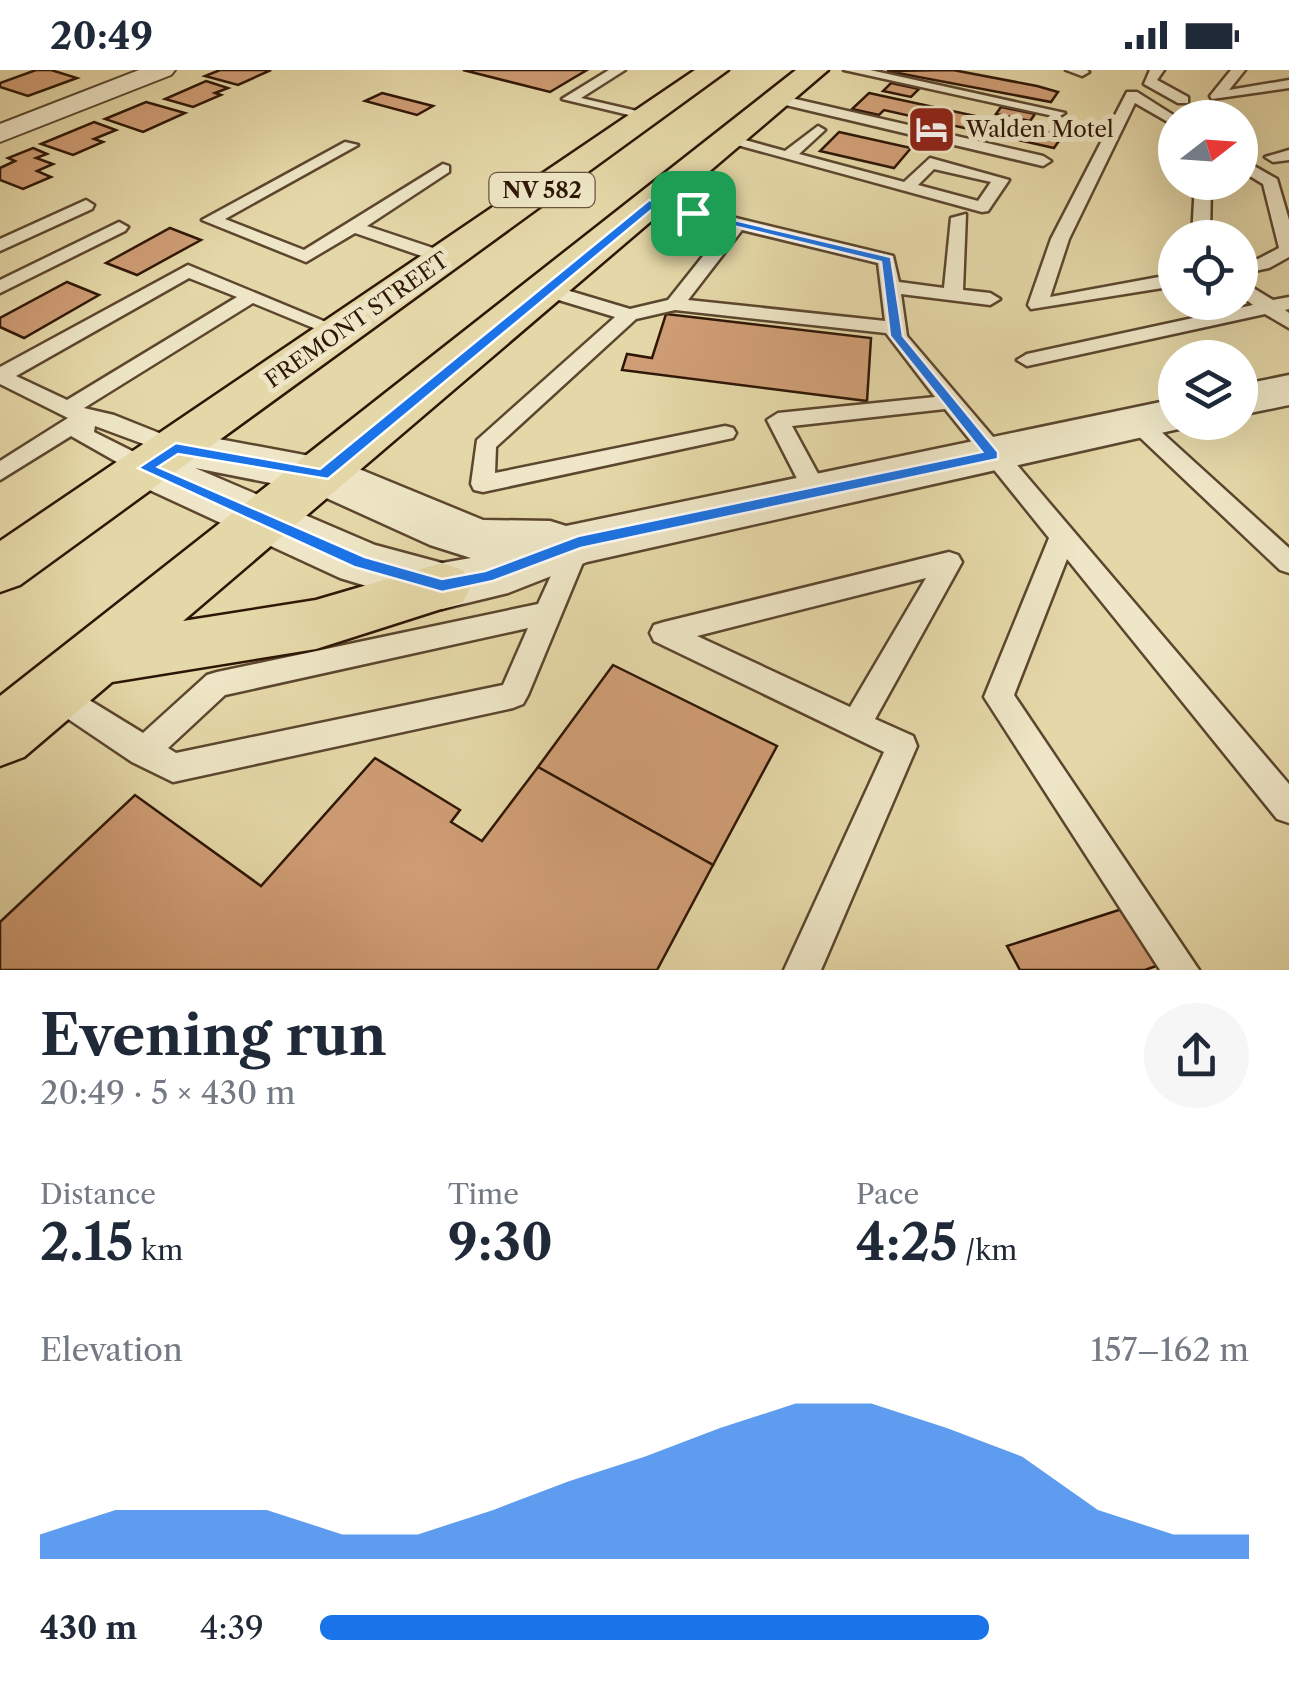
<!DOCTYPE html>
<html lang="en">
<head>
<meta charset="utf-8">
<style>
	:root { --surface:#fff; --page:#f6f6f7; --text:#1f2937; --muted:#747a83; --accent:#1a73e8 }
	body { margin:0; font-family:"Libre Caslon Text",serif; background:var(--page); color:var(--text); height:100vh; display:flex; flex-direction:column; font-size:38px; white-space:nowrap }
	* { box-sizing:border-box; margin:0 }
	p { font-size:32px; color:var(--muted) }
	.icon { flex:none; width:55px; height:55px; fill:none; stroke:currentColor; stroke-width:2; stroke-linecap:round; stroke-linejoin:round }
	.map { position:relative; height:900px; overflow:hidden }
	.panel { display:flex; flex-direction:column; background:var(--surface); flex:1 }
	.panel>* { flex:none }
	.needle { width:65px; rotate:73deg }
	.fabs { position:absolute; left:1158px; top:30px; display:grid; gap:20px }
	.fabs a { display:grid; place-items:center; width:100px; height:100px; border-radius:50%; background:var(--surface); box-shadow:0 10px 40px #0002; font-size:50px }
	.pin { position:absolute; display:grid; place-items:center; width:85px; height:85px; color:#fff; margin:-42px; border-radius:20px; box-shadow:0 5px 15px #0006 }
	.round { display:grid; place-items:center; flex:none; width:105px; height:105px; border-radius:52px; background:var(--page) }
	.head { display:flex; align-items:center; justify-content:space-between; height:170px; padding:0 40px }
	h1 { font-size:55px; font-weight:800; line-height:75px }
	.metrics { display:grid; grid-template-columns:repeat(3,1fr); gap:15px; height:170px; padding:10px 40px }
	.metrics div { display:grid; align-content:center }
	.metrics b { font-size:50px; font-weight:800 }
	.metrics small { font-size:28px; font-weight:400 }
	.metrics p { font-size:28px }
	.chart { height:280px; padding:20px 40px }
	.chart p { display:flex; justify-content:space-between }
	.chart svg { width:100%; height:180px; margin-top:10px; fill:var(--accent); opacity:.7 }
	ul { padding:0 40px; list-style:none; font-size:32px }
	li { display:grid; grid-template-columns:160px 120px 1fr; align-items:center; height:75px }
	li i { height:25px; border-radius:12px; background:var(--accent) }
	.status { display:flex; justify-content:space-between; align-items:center; height:70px; padding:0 50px; background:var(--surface); direction:ltr }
	.status svg { height:28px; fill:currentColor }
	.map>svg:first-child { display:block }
	.building { fill:#d09e76; stroke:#2e1606; stroke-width:2.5 }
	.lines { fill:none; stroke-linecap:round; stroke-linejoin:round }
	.service-casing { stroke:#5c462e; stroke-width:5 }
	.minor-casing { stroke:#5c462e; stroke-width:4 }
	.tertiary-casing { stroke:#5c462e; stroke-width:5 }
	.primary-casing { stroke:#2e1606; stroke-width:5 }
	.service { fill:#eee6c6; fill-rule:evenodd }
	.minor { fill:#eee6c6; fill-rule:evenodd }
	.tertiary { fill:#eee6c6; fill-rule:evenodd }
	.primary { fill:#e5d8a8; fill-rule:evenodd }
	.route { fill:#1a73e8; stroke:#fff; stroke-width:2.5; fill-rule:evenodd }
	.labels { text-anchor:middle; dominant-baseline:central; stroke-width:10; stroke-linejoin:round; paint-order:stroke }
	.far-poi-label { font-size:22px; fill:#2e1606; stroke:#eee6c6; text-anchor:start }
	.shield { fill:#eee6c6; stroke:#685440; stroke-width:2.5 }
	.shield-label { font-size:22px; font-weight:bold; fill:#2e1606 }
	.far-street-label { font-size:22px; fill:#2e1606; stroke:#eee6c6 }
</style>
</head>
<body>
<div class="status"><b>20:49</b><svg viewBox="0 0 49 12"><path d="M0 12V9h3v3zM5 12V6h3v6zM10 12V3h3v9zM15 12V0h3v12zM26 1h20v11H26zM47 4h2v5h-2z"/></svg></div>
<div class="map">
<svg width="1289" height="900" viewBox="0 0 1289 900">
	<rect width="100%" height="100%" fill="#e5d8a8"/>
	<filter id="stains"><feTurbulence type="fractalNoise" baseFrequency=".002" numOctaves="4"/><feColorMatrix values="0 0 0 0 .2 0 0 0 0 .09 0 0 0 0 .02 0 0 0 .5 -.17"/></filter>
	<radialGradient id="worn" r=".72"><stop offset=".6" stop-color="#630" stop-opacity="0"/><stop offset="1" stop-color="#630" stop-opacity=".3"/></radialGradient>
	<g class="building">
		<path d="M36,0h15l26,8 -49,18 -28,-9v-4z"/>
		<path d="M220,0h51l-33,15 -33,-9z"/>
		<path d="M463,0h124l-37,22z"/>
		<path d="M953,0l84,16 21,6 -7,10 -164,-31z"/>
		<path d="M206,11l22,7 -13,5 6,2 -28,12 -28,-8z"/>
		<path d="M891,13l28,6 -8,8 -28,-6z"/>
		<path d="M382,23l51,13 -16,9 -52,-14z"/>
		<path d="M869,23l194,42 -9,13 -170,-38 -5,5 -27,-6z"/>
		<path d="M146,32l39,11 -42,19 -38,-13z"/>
		<path d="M1001,37l34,7 -5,7 -34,-7z"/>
		<path d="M94,52l22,8 -22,9 9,3 -30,13 -32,-11z"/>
		<path d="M839,62l72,16 -17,20 -74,-17z"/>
		<path d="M33,78l14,6 -11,4 17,6 -16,7 14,6 -28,12 -23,-9v-12l15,-7 -7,-3z"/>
		<path d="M170,158l31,12 -64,35 -31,-12z"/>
		<path d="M67,212l32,13 -75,43 -24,-11v-9z"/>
		<path d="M666,244l205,24 -4,63 -245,-31 5,-16 25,4z"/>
		<path d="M613,595l164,81 -64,119 -175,-98z"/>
		<path d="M375,688l85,52 -9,12 31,19 56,-74 175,98 -56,105h-657v-48l135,-127 126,91z"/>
		<path d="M1122,839l37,56 -14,5h-125l-13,-24z"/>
	</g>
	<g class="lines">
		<defs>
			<g id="service">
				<path d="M609,0h16l-44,28 69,16v6l-88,-21z"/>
				<path d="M844,0h26l195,43 -7,4z"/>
				<path d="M1066,0h21l2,2 -7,4z"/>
				<path d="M1150,0h14l-7,10 31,17v6h-10l-34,-19z"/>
				<path d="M1231,0h14l-16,20 60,-10v8l-77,11 -2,-3z"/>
				<path d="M1127,22h10l41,26 -3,8 -40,-23 -66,136 -19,58 125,-23v12l-144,23 -3,-4 23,-66z"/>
				<path d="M778,25l265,61 8,5 -8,5 -270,-64v-6z"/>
				<path d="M818,56l7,4 -26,24 105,28 26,-24 79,22 -21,31 -6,1 -263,-72 8,-5 58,16zM934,99l57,13 -13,19 -60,-16z"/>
				<path d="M345,72l13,3 -133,74 79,31 139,-86 6,2v6l-82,54 84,28v8h-12l-84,-29 -49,29 -104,-42z"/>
				<path d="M1289,80v10l-16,2 -8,-5z"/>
				<path d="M1240,88l37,21 12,41v37l-20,11 -29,6v-12l18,-3 21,-11 -16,-64 -23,-14z"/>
				<path d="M1195,112h16l-1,56h-18z"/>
				<path d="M653,128l240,58 6,26 45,6 7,-70 15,-4 -3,76 27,3 10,6 -10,6 -89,-11 6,42 382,448v39l-12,-4 -210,-260 -53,136 185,275h-39l-176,-273 65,-159 -104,-129 -153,17 37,68 -12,9 -9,-3 -41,-80 11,-7 157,-16 -49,-64 -211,-23 -39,9 -140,128 -1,26 230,-47 8,2 3,5 -3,5 -250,54 -9,-2 -3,-6 6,-44 138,-123 -76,-23v-8h14l77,23 38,-9 59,-74 -80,-19 -2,-4zM742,160l136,33 7,58 -197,-21z"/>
				<path d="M86,130l8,5 -2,4 -92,42v-12z"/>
				<path d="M119,152l9,5 -3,4 -125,62v-13z"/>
				<path d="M188,195l162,67 -10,6 -7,-2 -80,-33 -169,105 30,7 70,28 4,5 -4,5h-16l-73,-27 -1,6 60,30 4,6 -4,6h-16l-67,-38 -71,44v-19l68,-43 -68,-34v-17zM189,208l48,19 -170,103 -51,-24z"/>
				<path d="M1240,210l33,20 16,-3v12l-4,1 4,3v15l-24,-14 -238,52 -10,-6 10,-6 226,-49 -13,-10z"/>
				<path d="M1138,346l8,2 143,130v25l-9,-3 -150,-142 -3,-5 3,-5z"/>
				<path d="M578,464l9,2 4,7 -63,152 -5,9 -10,4 -340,74 -41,-20 -89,-60 -5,-9 5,-9 10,-4 10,4 80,49 64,-58 10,-3 321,-68 31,-68zM528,558l-25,57 -327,68 -8,-5 57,-53z"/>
				<path d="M949,482l9,3 4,7 -87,157 38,17 4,10 -96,224h-37l100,-218 -230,-111 -4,-8 4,-8 10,-3zM926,508l-76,129 -153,-71z"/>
			</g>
			<path id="minor" d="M139,0h36l-4,5 -171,67v-18z"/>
			<g id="tertiary">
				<path d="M1289,305v30l-49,10v-30z"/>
				<path d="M1175,329v23h20l-3,4 -605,136 -79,31 -66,16 -102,-31 -212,-98 -8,-12 8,-12 25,-4 -2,-4 7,-12 18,-5 166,31 141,58 67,1 16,5zM195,398l116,23 119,54 41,13 -29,5 -67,-18z"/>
			</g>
			<g id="primary">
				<path d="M695,0h33l-708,515 -20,7v-51z"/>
				<path d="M796,0h32l-645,551 133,-21 126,-37 21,7 8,16 -8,16 -147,47 -204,33 -88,75 -24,9v-70z"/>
			</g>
		</defs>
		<use href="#service" class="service-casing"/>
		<use href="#minor" class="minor-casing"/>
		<use href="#tertiary" class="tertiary-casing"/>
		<use href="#primary" class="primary-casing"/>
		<use href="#service" class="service"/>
		<use href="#minor" class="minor"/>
		<use href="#tertiary" class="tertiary"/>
		<use href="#primary" class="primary"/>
	</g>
	<path class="route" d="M649,130l242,57 12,79 95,116v7l-417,89 -88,33 -51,11 -88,-25 -216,-99 38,-25 144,26zM655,137l226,55 9,74 92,116 -404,84 -93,35 -43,8 -77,-22 -207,-90 20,-13 150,25z"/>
	<defs>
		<symbol id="hotel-square" viewBox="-11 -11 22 22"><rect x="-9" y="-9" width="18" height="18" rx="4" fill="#8f2418" stroke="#eee6c6"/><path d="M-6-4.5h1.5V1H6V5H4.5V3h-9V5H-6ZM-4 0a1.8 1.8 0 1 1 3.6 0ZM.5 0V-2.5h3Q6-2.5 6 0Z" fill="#fff"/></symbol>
	</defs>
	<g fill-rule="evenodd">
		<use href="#hotel-square" x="904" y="32" width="55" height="55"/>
	</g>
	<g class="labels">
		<g class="far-poi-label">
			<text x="966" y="59">Walden Motel</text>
		</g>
		<rect class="shield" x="489.5" y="103" width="105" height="34" rx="8"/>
		<g class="shield-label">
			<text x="542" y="120">NV 582</text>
		</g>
		<g class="far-street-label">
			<text transform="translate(357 250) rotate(-35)">FREMONT STREET</text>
		</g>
	</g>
	<rect width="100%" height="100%" filter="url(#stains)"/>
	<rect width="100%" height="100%" fill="url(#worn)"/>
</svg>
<div class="fabs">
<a><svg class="needle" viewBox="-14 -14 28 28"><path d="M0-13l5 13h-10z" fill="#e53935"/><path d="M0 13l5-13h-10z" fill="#747a83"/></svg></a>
<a><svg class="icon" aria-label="locate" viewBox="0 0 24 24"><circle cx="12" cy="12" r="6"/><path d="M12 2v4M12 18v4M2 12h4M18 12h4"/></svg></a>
<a><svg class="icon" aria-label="layers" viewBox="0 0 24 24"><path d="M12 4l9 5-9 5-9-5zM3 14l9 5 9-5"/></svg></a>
</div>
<div class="pin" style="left:693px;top:143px;background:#1e9e55"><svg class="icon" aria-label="arrive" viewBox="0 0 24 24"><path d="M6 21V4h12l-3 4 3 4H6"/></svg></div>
</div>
<section class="panel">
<div class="head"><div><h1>Evening run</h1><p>20:49 · 5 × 430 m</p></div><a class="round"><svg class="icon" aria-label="share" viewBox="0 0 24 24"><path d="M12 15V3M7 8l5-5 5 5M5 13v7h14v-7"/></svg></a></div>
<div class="metrics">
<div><p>Distance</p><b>2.15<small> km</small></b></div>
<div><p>Time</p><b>9:30</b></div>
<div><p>Pace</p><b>4:25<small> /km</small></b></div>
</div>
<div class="chart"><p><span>Elevation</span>157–162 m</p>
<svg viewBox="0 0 160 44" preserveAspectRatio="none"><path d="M0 44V38L10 32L20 32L30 32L40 38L50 38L60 32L70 25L80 19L90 12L100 6L110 6L120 12L130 19L140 32L150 38L160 38V44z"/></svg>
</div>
<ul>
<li><b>430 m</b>4:39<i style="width:72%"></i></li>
</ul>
</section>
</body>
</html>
